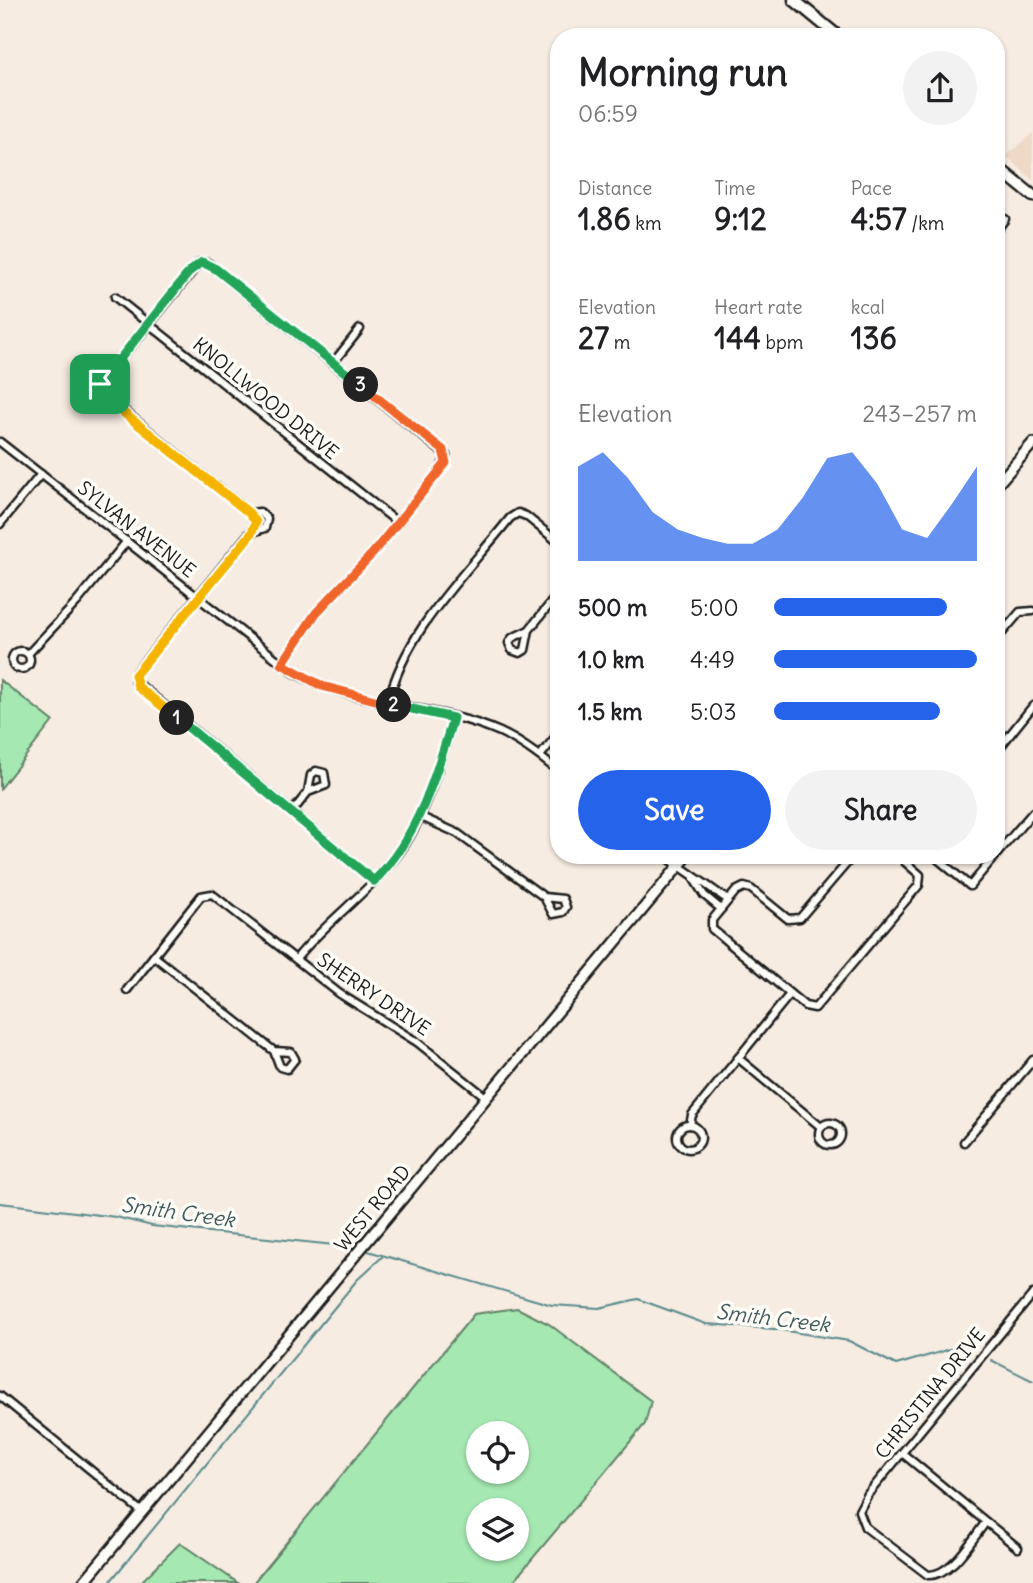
<!DOCTYPE html>
<html lang="en">
<head>
<meta charset="utf-8">
<style>
	:root { --surface:#fff; --page:#f2f2f2; --text:#202124; --muted:#757577; --accent:#2563eb }
	body { margin:0; font-family:Delius,sans-serif; background:var(--page); color:var(--text); height:100vh; display:flex; flex-direction:column; font-size:26px; white-space:nowrap }
	* { box-sizing:border-box; margin:0 }
	p { font-size:23px; color:var(--muted) }
	.icon { flex:none; width:38px; height:38px; fill:none; stroke:currentColor; stroke-width:2; stroke-linecap:round; stroke-linejoin:round }
	.map { position:relative; flex:1; overflow:hidden }
	.panel { position:absolute; left:550px; top:28px; width:455px; height:836px; display:flex; flex-direction:column; background:var(--surface); border-radius:28px; box-shadow:0 2px 5px #0004 }
	.panel>* { flex:none }
	.buttons { position:absolute; left:466px; top:1421px; display:grid; gap:14px }
	.buttons a { display:grid; place-items:center; width:63px; height:63px; border-radius:50%; background:var(--surface); box-shadow:0 2px 5px #0004; font-size:35px }
	.pin { position:absolute; display:grid; place-items:center; width:60px; height:60px; color:#fff; margin:-30px; border-radius:14px; box-shadow:0 4px 10px #0006 }
	.km { position:absolute; width:35px; height:35px; margin:-18px; border-radius:50%; background:#222; color:#fff; font-size:19px; line-height:35px; text-align:center }
	.round { display:grid; place-items:center; flex:none; width:74px; height:74px; border-radius:37px; background:var(--page) }
	.headline { display:flex; align-items:center; justify-content:space-between; height:119px; padding:0 28px }
	h1 { font-size:38px; font-weight:800; line-height:52px }
	.figures { display:grid; grid-template-columns:repeat(3,1fr); gap:10px; height:119px; padding:7px 28px }
	.figures div { display:grid; align-content:center }
	.figures b { font-size:30px; font-weight:800 }
	.figures small { font-size:19px; font-weight:400 }
	.figures p { font-size:19px }
	.chart { height:196px; padding:14px 28px }
	.chart p { display:flex; justify-content:space-between }
	.chart svg { width:100%; height:126px; margin-top:7px; fill:var(--accent); opacity:.7 }
	.primary-button { display:flex; gap:14px; margin-top:auto; padding:14px 28px }
	.primary-button a { flex:1; height:80px; border-radius:42px; background:var(--accent); color:#fff; font-size:28px; font-weight:800; line-height:80px; text-align:center }
	.primary-button a+a { background:var(--page); color:var(--text) }
	ul { padding:0 28px; list-style:none; font-size:23px }
	li { display:grid; grid-template-columns:112px 84px 1fr; align-items:center; height:52px }
	li i { height:18px; border-radius:9px; background:var(--accent) }
	.map>svg:first-child { display:block }
	.built { fill:#eed9c8 }
	.green { fill:#a5e8b2; stroke:#608267; stroke-width:2; fill-rule:evenodd }
	.lines { fill:none; stroke-linecap:round; stroke-linejoin:round }
	.stream { stroke:#58898c; stroke-width:2 }
	.street-casing { stroke:#1c1c1c; stroke-width:11 }
	.secondary-casing { stroke:#1c1c1c; stroke-width:14 }
	.primary-casing { stroke:#1c1c1c; stroke-width:15 }
	.street { stroke:#fdfcf7; stroke-width:6 }
	.secondary { stroke:#fdfcf7; stroke-width:9 }
	.primary { stroke:#fdfcf7; stroke-width:10 }
	.split-1-casing { stroke:#fff; stroke-width:14 }
	.split-2-casing { stroke:#fff; stroke-width:14 }
	.split-3-casing { stroke:#fff; stroke-width:14 }
	.split-4-casing { stroke:#fff; stroke-width:14 }
	.split-1 { stroke:#f5b400; stroke-width:9 }
	.split-2 { stroke:#22a559; stroke-width:9 }
	.split-3 { stroke:#f0652b; stroke-width:9 }
	.split-4 { stroke:#22a559; stroke-width:9 }
	.labels { text-anchor:middle; dominant-baseline:central; stroke-width:7; stroke-linejoin:round; paint-order:stroke }
	.street-label { font-size:19px; fill:#1c1c1c; stroke:#fdfcf7 }
	.water-label { font-size:21px; font-style:italic; fill:#3f5b5d; stroke:#fdfcf7 }
</style>
</head>
<body>
<div class="map">
<svg width="1033" height="1583" viewBox="0 0 1033 1583">
	<rect width="100%" height="100%" fill="#f6ece2"/>
	<filter id="ink" filterUnits="userSpaceOnUse"><feTurbulence type="fractalNoise" baseFrequency=".0143" numOctaves="2"/><feDisplacementMap in="SourceGraphic" scale="14" xChannelSelector="R" yChannelSelector="G"/><feConvolveMatrix kernelMatrix="1 2 1 2 8 2 1 2 1" color-interpolation-filters="sRGB"/></filter>
	<g filter="url(#ink)">
		<path class="built" d="M1033,133v47l-27,-24z"/>
		<g class="green">
			<path d="M0,680l53,41 -53,68z"/>
			<path d="M517,1308l32,16 102,77 -6,23 -133,159h-259l221,-269zM516,1433v39h-38v-39zM516,1510v39h-38v-39z"/>
			<path d="M180,1543l58,40h-98z"/>
		</g>
		<g class="lines">
			<g class="stream">
				<path d="M0,1203l116,14 36,9 201,21"/>
				<path d="M368,1251l184,54 47,3 39,-9 68,25 68,5 75,12 47,24 58,-17 16,2"/>
				<path d="M991,1360l42,21"/>
				<path d="M109,1583l248,-303 25,-23"/>
			</g>
			<defs>
				<g id="street">
					<path d="M996,231l9,-12"/>
					<path d="M115,297l282,225"/>
					<path d="M333,363l27,-34"/>
					<path d="M100,384l-11,3 -2,12 10,4 13,-1"/>
					<path d="M0,442l293,230c64,36 141,31 207,60 22,10 40,24 58,39"/>
					<path d="M250,513l10,-1 7,7 -2,9 -12,4"/>
					<path d="M0,524l41,-50"/>
					<path d="M529,630l-4,20 -5,3 -8,-3 -3,-7 3,-5 17,-8 29,-36"/>
					<path d="M996,640l24,-28 13,-1"/>
					<circle cx="21" cy="660" r="9"/>
					<path d="M28,654l49,-52 50,-61"/>
					<path d="M282,664l34,-51 57,-60 68,-84 5,-14 -238,-192 -8,-1 -98,120 -2,9 149,122 7,12 -120,147 -1,9 239,200"/>
					<path d="M388,703c17,-73 77,-128 122,-185l8,-5 8,3 32,26"/>
					<path d="M996,752l37,-46"/>
					<path d="M540,756l18,-22"/>
					<path d="M292,812l16,-20 3,-17 5,-4 8,2 2,12 -18,7"/>
					<path d="M419,816l38,17 87,64 9,17 10,-2 3,-5 -3,-8 -19,-2"/>
					<path d="M996,855l37,-43"/>
					<path d="M665,856l63,44"/>
					<path d="M853,856l-53,62 -12,1 -37,-30 -7,-2 -8,4 -24,29v9l93,77 10,2 104,-123 1,-10 -16,-14"/>
					<path d="M934,856l36,30 25,-30"/>
					<path d="M694,879l10,16 17,14"/>
					<path d="M154,956l120,95 17,1 4,7 -8,10 -7,-2 -6,-16"/>
					<path d="M296,959c28,-35 65,-61 94,-95 34,-38 49,-97 63,-146"/>
					<path d="M127,990l74,-94 11,-2 128,100 77,48 70,56"/>
					<path d="M738,1058l83,69"/>
					<circle cx="830" cy="1134" r="11"/>
					<path d="M690,1125l2,-10 98,-121"/>
					<circle cx="689" cy="1137" r="12"/>
					<path d="M964,1142l69,-82"/>
					<path d="M0,1396l142,116"/>
					<path d="M902,1453l116,95"/>
					<path d="M986,1522c-14,17 -34,54 -58,53l-63,-48 -6,-16 9,-17 165,-200"/>
				</g>
				<g id="secondary">
					<path d="M996,486l37,-43"/>
					<path d="M83,1583l604,-727"/>
				</g>
				<g id="primary">
					<path d="M794,0l45,37"/>
					<path d="M996,166l37,30"/>
				</g>
			</defs>
			<use href="#street" class="street-casing"/>
			<use href="#secondary" class="secondary-casing"/>
			<use href="#primary" class="primary-casing"/>
			<use href="#street" class="street"/>
			<use href="#secondary" class="secondary"/>
			<use href="#primary" class="primary"/>
		</g>
	</g>
	<g class="lines" filter="url(#ink)">
		<defs>
			<path id="split-1" d="M100,384l-13,5 2,12 21,1 139,111 7,9 -5,12 -116,141 3,12 39,31"/>
			<path id="split-2" d="M177,718l197,163c44,-44 62,-105 79,-163l-59,-13"/>
			<path id="split-3" d="M361,385l82,65 3,13 -73,90 -57,60 -34,51 40,22 72,19"/>
			<path id="split-4" d="M100,384l90,-113 12,-9 14,7 145,116"/>
		</defs>
		<use href="#split-1" class="split-1-casing"/>
		<use href="#split-2" class="split-2-casing"/>
		<use href="#split-3" class="split-3-casing"/>
		<use href="#split-4" class="split-4-casing"/>
		<use href="#split-1" class="split-1"/>
		<use href="#split-2" class="split-2"/>
		<use href="#split-3" class="split-3"/>
		<use href="#split-4" class="split-4"/>
	</g>
	<g class="labels">
		<g class="street-label">
			<text transform="translate(266 398) rotate(39)">KNOLLWOOD DRIVE</text>
			<text transform="translate(137 529) rotate(38)">SYLVAN AVENUE</text>
			<text transform="translate(374 994) rotate(34)">SHERRY DRIVE</text>
			<text transform="translate(372 1208) rotate(-50)">WEST ROAD</text>
			<text transform="translate(930 1393) rotate(-51)">CHRISTINA DRIVE</text>
		</g>
		<g class="water-label">
			<text transform="translate(178 1212) rotate(8)">Smith Creek</text>
			<text transform="translate(773 1318) rotate(7)">Smith Creek</text>
		</g>
	</g>
</svg>
<div class="buttons">
<a><svg class="icon" aria-label="locate" viewBox="0 0 24 24"><circle cx="12" cy="12" r="6"/><path d="M12 2v4M12 18v4M2 12h4M18 12h4"/></svg></a>
<a><svg class="icon" aria-label="layers" viewBox="0 0 24 24"><path d="M12 4l9 5-9 5-9-5zM3 14l9 5 9-5"/></svg></a>
</div>
<div class="pin" style="left:100px;top:384px;background:#1e9e55"><svg class="icon" aria-label="arrive" viewBox="0 0 24 24"><path d="M6 21V4h12l-3 4 3 4H6"/></svg></div>
<b class="km" style="left:177px;top:718px">1</b>
<b class="km" style="left:394px;top:705px">2</b>
<b class="km" style="left:361px;top:385px">3</b>
<section class="panel">
<div class="headline"><div><h1>Morning run</h1><p>06:59</p></div><a class="round"><svg class="icon" aria-label="share" viewBox="0 0 24 24"><path d="M12 15V3M7 8l5-5 5 5M5 13v7h14v-7"/></svg></a></div>
<div class="figures">
<div><p>Distance</p><b>1.86<small> km</small></b></div>
<div><p>Time</p><b>9:12</b></div>
<div><p>Pace</p><b>4:57<small> /km</small></b></div>
</div>
<div class="figures">
<div><p>Elevation</p><b>27<small> m</small></b></div>
<div><p>Heart rate</p><b>144<small> bpm</small></b></div>
<div><p>kcal</p><b>136</b></div>
</div>
<div class="chart"><p><span>Elevation</span>243–257 m</p>
<svg viewBox="0 0 160 44" preserveAspectRatio="none"><path d="M0 44V11L10 6L20 15L30 27L40 33L50 36L60 38L70 38L80 33L90 22L100 8L110 6L120 17L130 33L140 36L150 24L160 11V44z"/></svg>
</div>
<ul>
<li><b>500 m</b>5:00<i style="width:85%"></i></li>
<li><b>1.0 km</b>4:49<i style="width:100%"></i></li>
<li><b>1.5 km</b>5:03<i style="width:82%"></i></li>
</ul>
<div class="primary-button"><a>Save</a><a>Share</a></div>
</section>
</div>
</body>
</html>
